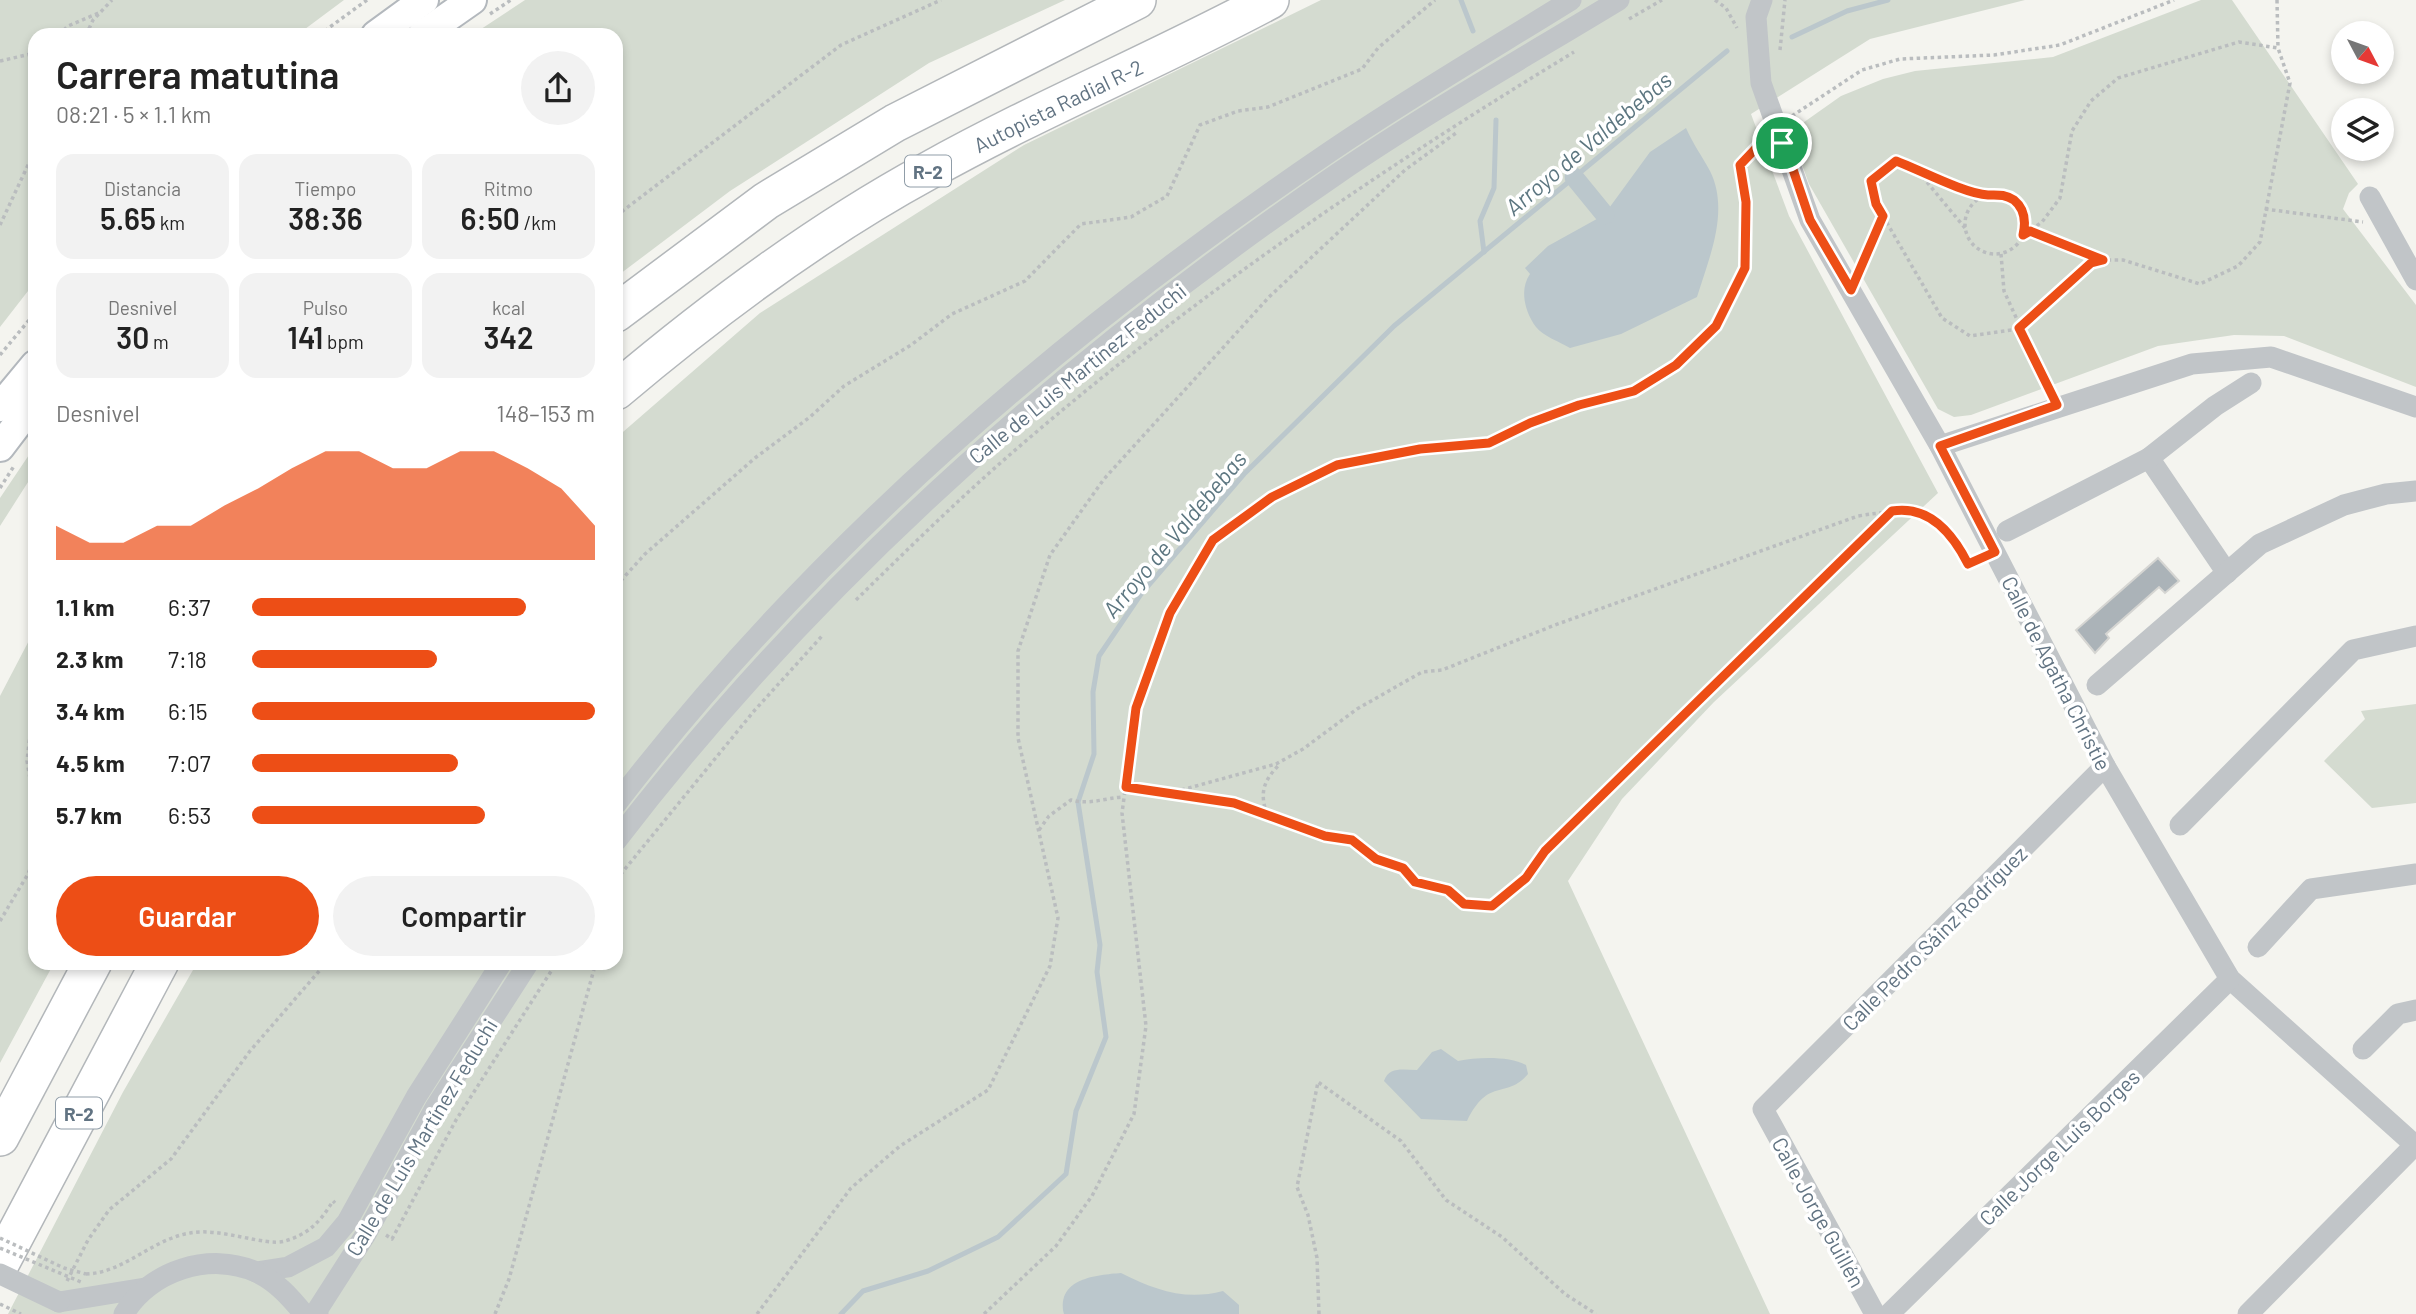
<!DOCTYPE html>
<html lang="es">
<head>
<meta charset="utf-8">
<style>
	:root { --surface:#fff; --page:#f2f2f2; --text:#222; --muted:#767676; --accent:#ed4e16 }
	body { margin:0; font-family:Barlow,sans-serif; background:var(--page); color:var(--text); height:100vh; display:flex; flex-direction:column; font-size:26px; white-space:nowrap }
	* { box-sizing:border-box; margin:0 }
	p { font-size:23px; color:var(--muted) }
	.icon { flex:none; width:38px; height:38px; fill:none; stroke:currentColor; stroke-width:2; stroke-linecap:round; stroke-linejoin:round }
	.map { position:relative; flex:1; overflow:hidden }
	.details { position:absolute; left:28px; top:28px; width:595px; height:942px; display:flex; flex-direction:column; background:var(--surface); border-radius:21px; box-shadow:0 4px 10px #0003 }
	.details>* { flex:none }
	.needle { width:46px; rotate:131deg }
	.controls { position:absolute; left:2331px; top:21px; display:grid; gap:14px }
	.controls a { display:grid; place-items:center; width:63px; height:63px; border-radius:50%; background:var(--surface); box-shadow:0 4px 10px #0003; font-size:35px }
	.pin { position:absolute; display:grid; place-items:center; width:60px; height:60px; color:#fff; margin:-30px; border:4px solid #fff; border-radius:50%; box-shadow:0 2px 7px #0007 }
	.round { display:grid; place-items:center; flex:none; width:74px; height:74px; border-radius:37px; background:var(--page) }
	.headline { display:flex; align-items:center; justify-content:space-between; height:119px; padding:0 28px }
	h1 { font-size:38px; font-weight:600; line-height:52px }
	.metrics { display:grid; grid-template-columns:repeat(3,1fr); gap:10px; height:119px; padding:7px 28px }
	.metrics div { display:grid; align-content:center; border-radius:18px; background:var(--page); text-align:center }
	.metrics b { font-size:30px; font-weight:600 }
	.metrics small { font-size:19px; font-weight:400 }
	.metrics p { font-size:19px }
	.chart { height:196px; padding:14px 28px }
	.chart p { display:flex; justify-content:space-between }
	.chart svg { width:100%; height:126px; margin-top:7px; fill:var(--accent); opacity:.7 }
	.action { display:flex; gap:14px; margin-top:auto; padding:14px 28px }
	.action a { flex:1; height:80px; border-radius:42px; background:var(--accent); color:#fff; font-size:28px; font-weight:600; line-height:80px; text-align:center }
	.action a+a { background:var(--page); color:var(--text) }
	ul { padding:0 28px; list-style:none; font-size:23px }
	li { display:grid; grid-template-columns:112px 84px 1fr; align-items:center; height:52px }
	li i { height:18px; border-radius:9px; background:var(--accent) }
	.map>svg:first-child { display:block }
	.green { fill:#d4dbd0 }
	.water { fill:#bbc7cc }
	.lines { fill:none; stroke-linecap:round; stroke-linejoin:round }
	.stream { stroke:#bbc7cc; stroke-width:5 }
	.canal { stroke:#bbc7cc; stroke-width:19 }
	.building { fill:#abb3b8; stroke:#d5d5d2; stroke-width:2 }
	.secondary-casing { stroke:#b3b8bd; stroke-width:32 }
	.highway-casing { stroke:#b3b7ba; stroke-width:40 }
	.path { stroke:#babdbf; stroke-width:3.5; stroke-dasharray:3.5 3.5; stroke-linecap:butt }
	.street { stroke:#c1c5c8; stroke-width:21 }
	.secondary { stroke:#fff; stroke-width:28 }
	.highway { stroke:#fff; stroke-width:37 }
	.path-bridge { stroke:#babdbf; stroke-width:3.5; stroke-dasharray:3.5 3.5; stroke-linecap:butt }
	.street-bridge { stroke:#c1c5c8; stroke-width:21 }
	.route-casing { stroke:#fff; stroke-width:14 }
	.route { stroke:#ed4e16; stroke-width:9 }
	.labels { text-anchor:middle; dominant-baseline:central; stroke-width:7; stroke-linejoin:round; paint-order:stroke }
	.shield { fill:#fff; stroke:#909da8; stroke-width:2 }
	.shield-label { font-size:19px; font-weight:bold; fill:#617382 }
	.street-label { font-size:21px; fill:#617382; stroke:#fff }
	.water-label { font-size:23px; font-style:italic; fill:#5c7680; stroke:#fff }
</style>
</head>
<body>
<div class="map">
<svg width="2416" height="1314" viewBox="0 0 2416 1314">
	<rect width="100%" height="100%" fill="#f4f4ef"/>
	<g class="green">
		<path d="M0,0h344l-47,35h-262v247l-35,45z"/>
		<path d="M525,0h540l-136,63 -199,128 -114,86v-242h-144z"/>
		<path d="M1321,0h704l-155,39 -119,75 38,102 149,277 -224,209 -92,97 -54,82 202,433h-1762l115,-222 74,-129 419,-1v-524l144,-125 264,-168z"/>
		<path d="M2201,0h31l126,184 -9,9 -6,16 73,96v82l-132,-51 -50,-1 -76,11 -187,69 -17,2 -16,-8 -129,-225 -19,-52 51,-36 42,-17 32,-8 138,-14z"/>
		<path d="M35,446v36l-5,-3 -30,47v-28z"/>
		<path d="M35,629v333l19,1 -54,100v-367z"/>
		<path d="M2416,704v99l-44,5 -48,-47 41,-42 -4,-8z"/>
	</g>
	<g class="water">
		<path d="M1686,128c7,16 16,28 24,43 20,40 -1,87 -13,126l-76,37 -51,14c-10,-6 -27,-12 -34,-21 -11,-15 -17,-37 -6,-53l-5,-6 23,-22 56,-31 46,-63z"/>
		<path d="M1441,1049l17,12c20,-4 51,-5 68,4l2,9c-22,26 -39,2 -61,47l-46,-2 -37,-38c5,-15 20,-11 33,-11l15,-18z"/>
		<path d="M1121,1273c34,17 64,28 102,18l16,14v9h-175c-8,-36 33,-39 57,-41z"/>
	</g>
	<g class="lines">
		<g class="stream">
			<path d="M1461,0l12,31"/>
			<path d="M1792,37l55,-26 41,-11"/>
			<path d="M1484,252l-4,-31 14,-33 2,-68"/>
			<path d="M841,1314l22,-23 65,-20 70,-34 68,-63 10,-63 30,-74 -9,-65 3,-27 -22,-143 16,-48 -1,-62 6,-36 42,-62 103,-120 150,-148 333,-275"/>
		</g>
		<path class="canal" d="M1574,177l31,38"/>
	</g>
	<path class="building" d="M2158,558l21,23 -14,12 -6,-6 -53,47 3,4 -14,15 -19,-23z"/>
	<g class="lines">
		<defs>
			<g id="secondary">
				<path d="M376,35l48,-35"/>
				<path d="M422,35l50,-35"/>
				<path d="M0,407l35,-42"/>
				<path d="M0,447l35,-46"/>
			</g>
			<g id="highway">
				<path d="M616,313l150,-112 129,-78 242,-123"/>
				<path id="s1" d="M616,391c97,-82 200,-159 312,-220 111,-62 230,-111 342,-171"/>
				<path d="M0,1137l93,-175"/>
				<path d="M0,1264l160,-302"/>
			</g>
		</defs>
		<use href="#secondary" class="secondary-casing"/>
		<use href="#highway" class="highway-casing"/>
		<g class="path">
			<path d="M1715,0l11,8 11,20"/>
			<path d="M2277,0l1,48"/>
			<path d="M490,14l21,-14"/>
			<path d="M1629,19l33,-19"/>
			<path d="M59,35l9,-9 33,-14"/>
			<path d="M86,35l7,-15 19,-20"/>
			<path d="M319,35l48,-35"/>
			<path d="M1780,50l5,-50"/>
			<path d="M0,61l35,-8"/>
			<path d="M1792,116l70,-46 38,-11 94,-4 66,-10 114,-45"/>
			<path d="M1922,174l63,20"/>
			<circle cx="1995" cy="224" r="30"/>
			<path d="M2265,209l98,13"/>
			<path d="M616,216l225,-171 100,-45"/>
			<path d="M0,225l35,-75"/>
			<path d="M1965,228l-49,-59 -20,-8 -25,20 5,23 66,114 28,18 49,-7 72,-66 12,-3h20l77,24 38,-18 22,-24 30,-159 -12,-35 -39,-6 -121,36 -27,23 -19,30 -12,67 -18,24 -19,13"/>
			<path d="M2030,231l72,28"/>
			<path d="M2001,254l3,37 46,101"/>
			<path d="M1860,269l23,-53"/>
			<path d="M0,355l35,-42"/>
			<path d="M0,488l14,-22"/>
			<path d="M616,586l29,-32 110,-96 55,-41 34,-31 67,-41 41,-31 73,-33 56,-57 50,-7 36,-21 33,-71 38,-14 30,-4 94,-38 16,-21 57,-48"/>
			<path d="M856,600c58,-57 116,-114 178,-166 169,-144 352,-268 540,-382"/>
			<path d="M35,691l-8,70 8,47"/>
			<path d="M1126,787l48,5 102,-28 27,-15 54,-40 65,-37 20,-2 113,-45 303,-109c56,-9 83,-8 109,48l10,-3"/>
			<path d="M1175,792l59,11 91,33 27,4 24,19 27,9 12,14 33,8 16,14 28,2 34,-28 19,-27 346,-339"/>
			<path d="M1267,814c-8,-22 -3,-34 13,-50"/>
			<path d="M1039,830l10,-14 22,-16c20,5 33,-2 53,-3"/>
			<path d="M616,880l138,-169 68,-75"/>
			<path d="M0,921l28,-47 7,-18"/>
			<path d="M386,1235l6,4 64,-119 101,-158"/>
			<path d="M86,1274c38,-1 66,-35 104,-41 30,-6 76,14 95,8 24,-7 35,-19 48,-40l2,2"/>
			<path d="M67,1281l21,-41 21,-30 62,-51 79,-108 77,-89"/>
			<path d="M0,1304l21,10"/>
			<path d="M495,1314l14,-35 87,-317"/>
			<path d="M757,1314l94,-126 49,-42 88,-56 62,-124 8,-48 -40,-180v-87l32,-96 54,-76 165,-182 136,-127 51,-37"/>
			<path d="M984,1314l72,-68 36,-50 42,-82 12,-88 -24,-213 14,-105 34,-95 42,-73 60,-43 65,-32 83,-16 69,-6 41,-20 49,-18 56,-14 41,-26 40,-39 29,-58 1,-66 -6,-37 22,-24"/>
			<path d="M1319,1314l-2,-56 -9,-43 -11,-28 21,-105 83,59 45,59 56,37 63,57 31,20"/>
		</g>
		<g class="street">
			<path d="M1762,0l-6,17 5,66 49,137 130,226 165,320 125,213 186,167"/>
			<path d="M2370,197l46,83"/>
			<path d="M1940,446l252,-82 79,-7 145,50"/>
			<path d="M2149,458l78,115"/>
			<path d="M2007,531l142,-73 66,-52 36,-23"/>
			<path d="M2097,685l163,-141 84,-39 42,-11 30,-3"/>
			<path d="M616,804c196,-255 444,-469 709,-649 80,-55 164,-104 246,-155"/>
			<path d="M2180,825l173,-175 63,-14"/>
			<path d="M616,841c201,-262 449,-481 721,-667 91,-62 188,-117 282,-174"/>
			<path d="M2258,947l53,-58 105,-15"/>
			<path d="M2363,1049l35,-35 18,-4"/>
			<path d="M256,1272l32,-5 38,-20 21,-25 69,-125 86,-135"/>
			<path d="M59,1302l86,-14"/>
			<path d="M124,1314c25,-43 86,-63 132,-42 20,9 34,25 48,42"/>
			<path d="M318,1314v-5l48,-75 69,-126 94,-146"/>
			<path d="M1875,1314l-112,-205 342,-343"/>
			<path d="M1889,1314l341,-335"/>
			<path d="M2248,1314l167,-169"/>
		</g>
		<use href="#secondary" class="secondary"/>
		<use href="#highway" class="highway"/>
		<g class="path-bridge">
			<path d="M0,1238l64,30 22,6"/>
			<path d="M0,1248l81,34"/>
		</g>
		<path class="street-bridge" d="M0,1274l59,28"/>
	</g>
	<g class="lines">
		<defs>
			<path id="route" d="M1778,125l32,95 41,70 32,-74 -7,-12 -5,-23 25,-20c22,8 69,33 92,34 10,0 17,-1 26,5 11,9 12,22 9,35l7,-4 73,29 -12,3 -72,65 38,77 -117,41 55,106 -27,12c-15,-30 -39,-59 -76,-53l-347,340 -19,27 -34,28 -28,-2 -16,-14 -33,-8 -12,-14 -27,-9 -24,-19 -27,-4 -91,-33 -108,-16 10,-79 34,-95 43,-73 59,-43 65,-32 83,-16 69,-6 41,-20 49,-18 55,-14 42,-26 40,-39 29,-58 1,-66 -6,-37z"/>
		</defs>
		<use href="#route" class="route-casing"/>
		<use href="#route" class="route"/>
	</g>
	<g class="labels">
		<g class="shield">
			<rect x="905" y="155.5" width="46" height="31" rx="5"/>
			<rect x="56" y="1097.5" width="46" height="31" rx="5"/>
		</g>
		<g class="shield-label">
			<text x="928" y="171">R-2</text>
			<text x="79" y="1113">R-2</text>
		</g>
		<g class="street-label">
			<text stroke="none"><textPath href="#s1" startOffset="528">Autopista Radial R-2</textPath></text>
			<text transform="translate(1077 373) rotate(-39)">Calle de Luis Martínez Feduchi</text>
			<text transform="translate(2057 673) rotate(63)">Calle de Agatha Christie</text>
			<text transform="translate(1934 938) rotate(-45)">Calle Pedro Sáinz Rodríguez</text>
			<text transform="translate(421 1137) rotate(-59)">Calle de Luis Martínez Feduchi</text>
			<text transform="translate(2059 1147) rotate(-44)">Calle Jorge Luis Borges</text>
			<text transform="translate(1819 1212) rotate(61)">Calle Jorge Guillén</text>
		</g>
		<g class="water-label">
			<text transform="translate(1588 143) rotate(-40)">Arroyo de Valdebebas</text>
			<text transform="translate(1174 534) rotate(-50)">Arroyo de Valdebebas</text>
		</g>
	</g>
</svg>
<div class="controls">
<a><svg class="needle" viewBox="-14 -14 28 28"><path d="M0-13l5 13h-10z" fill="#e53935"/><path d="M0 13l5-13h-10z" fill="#767676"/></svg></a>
<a><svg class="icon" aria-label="layers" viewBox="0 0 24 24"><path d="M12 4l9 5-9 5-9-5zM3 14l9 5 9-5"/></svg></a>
</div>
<div class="pin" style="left:1782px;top:143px;background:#1e9e55"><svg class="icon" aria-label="arrive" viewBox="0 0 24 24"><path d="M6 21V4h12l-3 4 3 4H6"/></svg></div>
<section class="details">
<div class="headline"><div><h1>Carrera matutina</h1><p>08:21 · 5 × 1.1 km</p></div><a class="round"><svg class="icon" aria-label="share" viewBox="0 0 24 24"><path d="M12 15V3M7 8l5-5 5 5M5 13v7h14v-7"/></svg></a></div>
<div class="metrics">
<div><p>Distancia</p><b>5.65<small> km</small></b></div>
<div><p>Tiempo</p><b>38:36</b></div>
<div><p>Ritmo</p><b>6:50<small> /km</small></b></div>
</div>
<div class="metrics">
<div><p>Desnivel</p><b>30<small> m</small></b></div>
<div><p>Pulso</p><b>141<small> bpm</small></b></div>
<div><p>kcal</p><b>342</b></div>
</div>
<div class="chart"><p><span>Desnivel</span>148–153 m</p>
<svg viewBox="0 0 160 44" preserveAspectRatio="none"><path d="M0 44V32L10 38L20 38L30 32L40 32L50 25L60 19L70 12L80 6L90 6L100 12L110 12L120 6L130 6L140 12L150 19L160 32V44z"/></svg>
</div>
<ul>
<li><b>1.1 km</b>6:37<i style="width:80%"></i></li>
<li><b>2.3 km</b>7:18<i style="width:54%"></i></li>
<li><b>3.4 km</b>6:15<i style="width:100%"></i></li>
<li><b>4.5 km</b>7:07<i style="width:60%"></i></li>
<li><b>5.7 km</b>6:53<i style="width:68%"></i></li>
</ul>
<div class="action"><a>Guardar</a><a>Compartir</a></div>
</section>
</div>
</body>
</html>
